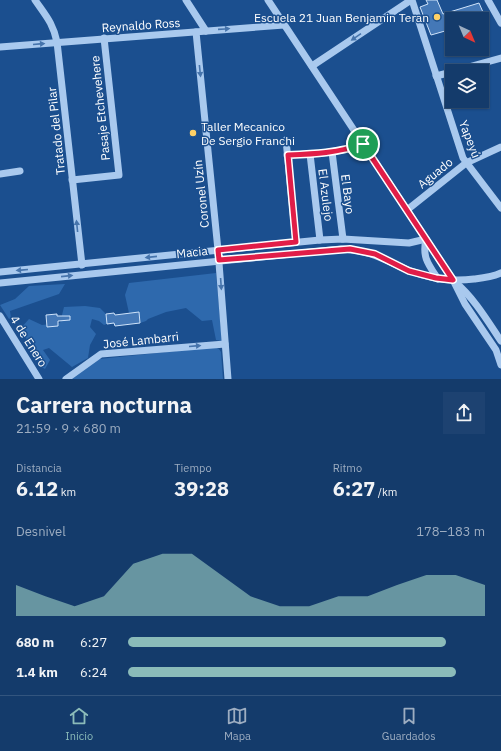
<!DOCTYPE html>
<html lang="es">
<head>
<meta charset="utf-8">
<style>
	:root { --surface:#143b6b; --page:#1d4271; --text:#f1f3f6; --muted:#9dadc1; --line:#33557e; --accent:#8bbbb9 }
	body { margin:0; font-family:"IBM Plex Sans",sans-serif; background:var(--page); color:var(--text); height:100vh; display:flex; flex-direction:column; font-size:15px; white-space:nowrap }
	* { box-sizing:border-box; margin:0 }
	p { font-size:13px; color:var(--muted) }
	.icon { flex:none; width:22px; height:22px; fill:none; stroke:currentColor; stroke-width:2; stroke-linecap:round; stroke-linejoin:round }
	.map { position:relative; height:379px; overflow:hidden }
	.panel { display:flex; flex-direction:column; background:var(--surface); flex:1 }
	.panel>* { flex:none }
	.needle { width:26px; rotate:136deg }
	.fabs { position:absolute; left:445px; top:12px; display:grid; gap:8px }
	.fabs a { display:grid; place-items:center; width:44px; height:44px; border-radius:0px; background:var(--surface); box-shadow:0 1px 3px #0004,0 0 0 1px var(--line); font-size:20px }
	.pin { position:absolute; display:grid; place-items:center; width:34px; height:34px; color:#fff; margin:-17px; border:2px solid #fff; border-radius:50%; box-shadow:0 1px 4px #0007 }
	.round { display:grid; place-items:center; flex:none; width:42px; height:42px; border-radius:0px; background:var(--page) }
	.head { display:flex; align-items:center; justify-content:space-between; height:68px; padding:0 16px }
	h1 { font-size:22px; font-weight:700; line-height:30px }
	.stats { display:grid; grid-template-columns:repeat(3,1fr); gap:6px; height:68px; padding:4px 16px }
	.stats div { display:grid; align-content:center }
	.stats b { font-size:20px; font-weight:700 }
	.stats small { font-size:11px; font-weight:400 }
	.stats p { font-size:11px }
	.chart { height:112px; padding:8px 16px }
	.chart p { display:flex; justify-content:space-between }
	.chart svg { width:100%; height:72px; margin-top:4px; fill:var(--accent); opacity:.7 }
	ul { padding:0 16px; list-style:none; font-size:13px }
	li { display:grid; grid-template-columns:64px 48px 1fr; align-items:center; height:30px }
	li i { height:10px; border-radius:5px; background:var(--accent) }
	.dock { display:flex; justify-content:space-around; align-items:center; height:56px; border-top:1px solid var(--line); background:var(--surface); font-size:11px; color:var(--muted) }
	.dock a { display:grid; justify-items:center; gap:2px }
	.dock .on { color:var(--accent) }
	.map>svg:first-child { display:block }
	.green { fill:#2e69ad }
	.building { fill:#4478b7; stroke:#cfe3fa }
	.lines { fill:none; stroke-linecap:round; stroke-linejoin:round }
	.minor { stroke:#a9c9ee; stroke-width:7 }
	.oneway { fill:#4674ac }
	.route-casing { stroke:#fff; stroke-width:8 }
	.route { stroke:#e11d48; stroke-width:5 }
	.poi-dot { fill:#ffd166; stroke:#1b4f8f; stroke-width:1.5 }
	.labels { text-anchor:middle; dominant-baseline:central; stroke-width:3; stroke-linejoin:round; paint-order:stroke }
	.poi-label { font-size:12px; fill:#fff; stroke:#1b4f8f; text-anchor:end }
	.street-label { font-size:12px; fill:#fff; stroke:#1b4f8f }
</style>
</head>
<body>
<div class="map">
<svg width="501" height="379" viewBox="0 0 501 379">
	<rect width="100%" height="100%" fill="#1b4f8f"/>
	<g class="green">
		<path d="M216,273l6,68 -6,-1 -4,-20 -10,1 -16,-13 -20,4 -18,7 -2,2 -6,2 -1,-11 -10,1 -4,-18 4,-12z"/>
		<path d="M65,284l-6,10 -49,17 1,7 -2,1 -9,-14 15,-6 14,-13z"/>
		<path d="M85,306l15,2 6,6 1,10 -3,1 -5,-4 -7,-2 -2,8 6,7 -6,11 -2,13 -16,9 -23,-19 -6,2 7,10 -5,9 -5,-3 -19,-38 8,-9 13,6 18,-2 4,-16z"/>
		<path d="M215,347l4,2 2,3 2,27h-152l28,-20z"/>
	</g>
	<g class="building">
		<path d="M426,0h11l6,14 36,-11 7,16h-34v10l-21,6 -11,-28 8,-3z"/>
		<path d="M139,312l1,11 -25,3 -1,-3 -7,1 -1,-10 8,-1 1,2z"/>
		<path d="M57,314v2h13v4l-12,1v5l-11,1 -1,-12z"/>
	</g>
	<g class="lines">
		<g class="minor">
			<path d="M35,0c11,16 18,23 22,42l25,223"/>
			<path d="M186,0l20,31"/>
			<path d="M268,0l185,280 12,24 31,46 5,15"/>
			<path d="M412,0l51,158 38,50"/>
			<path d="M488,0l13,23"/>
			<path d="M196,32l22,218 10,129"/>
			<path d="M0,47l284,-22"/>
			<path d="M312,66l99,-66"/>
			<path d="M454,71l47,-13"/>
			<path d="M436,76l16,-4"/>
			<path d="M286,140l10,102"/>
			<path d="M332,152l11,87"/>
			<path d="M310,154l10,86"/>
			<path d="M287,155c26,-1 52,-2 76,-11"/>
			<path d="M0,174l20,-3"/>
			<path d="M72,180l47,-5 -15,-137"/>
			<path d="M407,210l59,-47 35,-16"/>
			<path d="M426,239c-4,18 2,25 12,40"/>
			<path d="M0,272l320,-32 23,-1 66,4 17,-4"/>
			<path d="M455,282c19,16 32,38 46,59"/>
			<path d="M0,283l341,-34c30,1 41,10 67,21 20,8 44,12 66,9 9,-1 19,-2 27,-6"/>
			<path d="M0,316l39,63"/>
			<path d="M66,379l35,-25 124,-10"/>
		</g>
	</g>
	<defs><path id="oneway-solid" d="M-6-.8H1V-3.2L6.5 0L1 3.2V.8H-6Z"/></defs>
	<g class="oneway">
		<use href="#oneway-solid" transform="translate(224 29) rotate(-4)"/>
		<use href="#oneway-solid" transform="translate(356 37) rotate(146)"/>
		<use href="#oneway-solid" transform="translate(39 44) rotate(-5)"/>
		<use href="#oneway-solid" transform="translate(200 71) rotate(84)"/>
		<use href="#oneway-solid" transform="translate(77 226) rotate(-96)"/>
		<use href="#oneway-solid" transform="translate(151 257) rotate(174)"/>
		<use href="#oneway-solid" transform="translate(22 270) rotate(175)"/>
		<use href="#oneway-solid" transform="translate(67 276) rotate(-6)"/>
		<use href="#oneway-solid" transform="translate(221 284) rotate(86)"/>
		<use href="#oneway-solid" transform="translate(195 346) rotate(-5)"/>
	</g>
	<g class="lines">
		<defs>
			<path id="route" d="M363,144l90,136 -17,-2 -27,-7 -34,-17 -25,-5 -131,11 -1,-10 78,-8 -8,-87c25,-1 51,-2 75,-11z"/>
		</defs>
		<use href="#route" class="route-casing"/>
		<use href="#route" class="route"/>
	</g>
	<g class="poi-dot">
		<circle cx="437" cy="17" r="4"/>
		<circle cx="193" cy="133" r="4"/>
	</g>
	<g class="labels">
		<g class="poi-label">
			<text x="429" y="17">Escuela 21 Juan Benjamin Teran</text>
			<text x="201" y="126" text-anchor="start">Taller Mecanico<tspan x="201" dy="14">De Sergio Franchi</tspan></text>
		</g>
		<g class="street-label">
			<text transform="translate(141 25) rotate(-4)">Reynaldo Ross</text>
			<text transform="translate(100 108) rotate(-96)">Pasaje Etchevehere</text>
			<text transform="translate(56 131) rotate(-96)">Tratado del Pilar</text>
			<text transform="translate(470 139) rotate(69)">Yapeyú</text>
			<text transform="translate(435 173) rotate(-39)">Aguado</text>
			<text transform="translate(201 194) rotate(-96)">Coronel Uzín</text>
			<text transform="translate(348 194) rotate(83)">El Bayo</text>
			<text transform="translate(326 195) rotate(83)">El Azulejo</text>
			<text transform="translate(192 252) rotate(-6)">Macia</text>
			<text transform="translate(141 340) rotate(-6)">José Lambarri</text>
			<text transform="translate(29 341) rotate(58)">4 de Enero</text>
		</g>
	</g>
</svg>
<div class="fabs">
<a><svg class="needle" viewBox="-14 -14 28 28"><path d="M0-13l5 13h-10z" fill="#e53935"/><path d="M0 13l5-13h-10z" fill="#9dadc1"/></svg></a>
<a><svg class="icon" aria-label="layers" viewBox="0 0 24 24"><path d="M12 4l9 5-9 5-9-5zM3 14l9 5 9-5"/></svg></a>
</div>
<div class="pin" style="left:363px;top:144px;background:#1e9e55"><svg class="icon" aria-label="arrive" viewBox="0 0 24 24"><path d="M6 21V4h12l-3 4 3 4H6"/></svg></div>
</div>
<section class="panel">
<div class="head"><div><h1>Carrera nocturna</h1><p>21:59 · 9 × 680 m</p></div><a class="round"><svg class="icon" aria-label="share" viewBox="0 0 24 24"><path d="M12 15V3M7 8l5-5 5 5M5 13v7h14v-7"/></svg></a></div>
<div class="stats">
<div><p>Distancia</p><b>6.12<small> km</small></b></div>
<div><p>Tiempo</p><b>39:28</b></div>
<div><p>Ritmo</p><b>6:27<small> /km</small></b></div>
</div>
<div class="chart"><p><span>Desnivel</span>178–183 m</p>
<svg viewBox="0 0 160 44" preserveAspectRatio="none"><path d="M0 44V25L10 32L20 38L30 32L40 12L50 6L60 6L70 19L80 32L90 38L100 38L110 32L120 32L130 25L140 19L150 19L160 25V44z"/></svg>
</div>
<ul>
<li><b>680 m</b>6:27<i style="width:89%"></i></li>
<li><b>1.4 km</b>6:24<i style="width:92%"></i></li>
</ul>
</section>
<nav class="dock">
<a class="on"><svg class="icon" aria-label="home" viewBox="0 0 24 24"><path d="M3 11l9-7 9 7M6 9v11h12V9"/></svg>Inicio</a>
<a><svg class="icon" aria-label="map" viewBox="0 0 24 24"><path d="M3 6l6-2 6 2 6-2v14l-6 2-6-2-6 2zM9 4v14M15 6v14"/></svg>Mapa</a>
<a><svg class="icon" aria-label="saved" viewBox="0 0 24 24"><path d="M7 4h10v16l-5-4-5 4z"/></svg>Guardados</a>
</nav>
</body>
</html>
